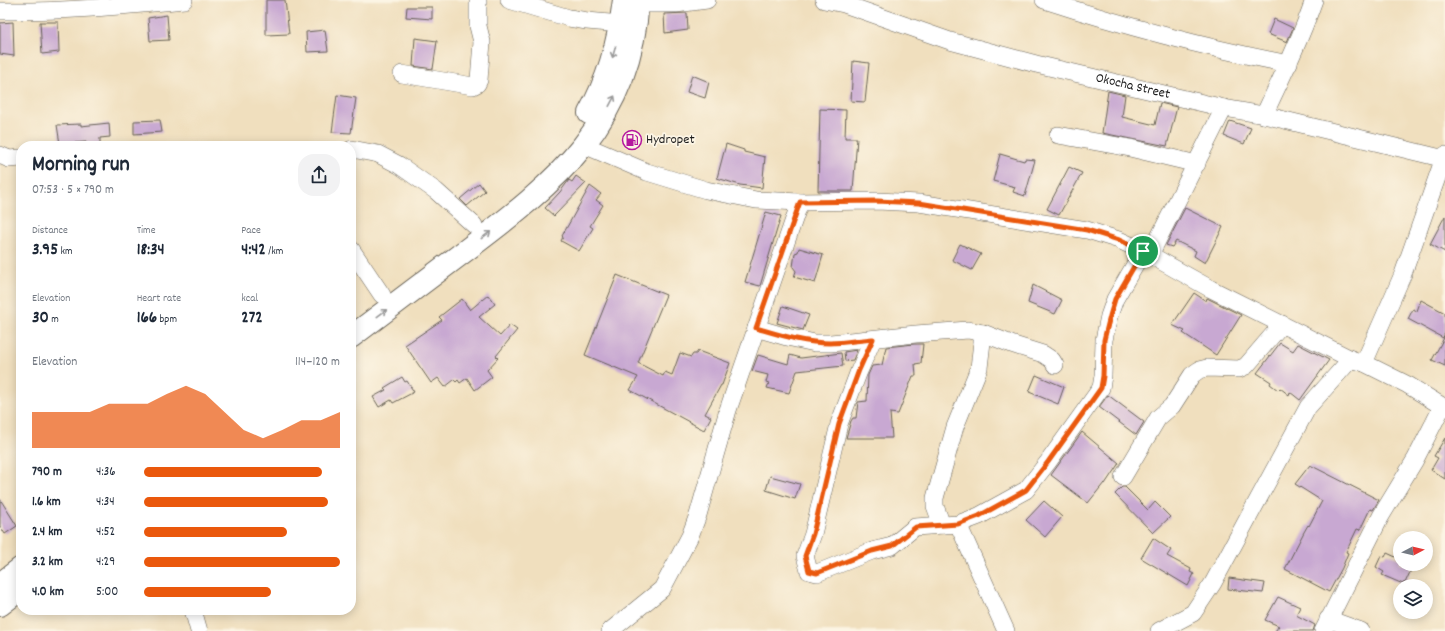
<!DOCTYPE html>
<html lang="en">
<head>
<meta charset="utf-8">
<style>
	:root { --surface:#fff; --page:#f2f2f3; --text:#1f2937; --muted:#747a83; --accent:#ea580c }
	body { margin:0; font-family:Dekko,sans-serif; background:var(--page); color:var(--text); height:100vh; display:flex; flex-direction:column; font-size:15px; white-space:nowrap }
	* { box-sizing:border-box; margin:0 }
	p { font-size:13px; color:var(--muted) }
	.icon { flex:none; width:22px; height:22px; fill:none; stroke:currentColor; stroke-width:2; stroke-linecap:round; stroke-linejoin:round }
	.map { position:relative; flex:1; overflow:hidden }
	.panel { position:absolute; left:16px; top:141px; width:340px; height:474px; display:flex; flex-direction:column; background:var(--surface); border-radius:16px; box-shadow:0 2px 10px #0003 }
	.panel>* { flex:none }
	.needle { width:26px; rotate:83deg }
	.buttons { position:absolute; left:1393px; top:531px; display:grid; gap:8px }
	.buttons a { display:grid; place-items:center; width:40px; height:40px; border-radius:50%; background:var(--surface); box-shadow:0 2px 10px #0003; font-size:20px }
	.pin { position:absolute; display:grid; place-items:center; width:34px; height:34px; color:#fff; margin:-17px; border:2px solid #fff; border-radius:50%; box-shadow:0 1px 4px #0007 }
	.round { display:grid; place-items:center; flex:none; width:42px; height:42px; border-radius:16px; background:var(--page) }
	.head { display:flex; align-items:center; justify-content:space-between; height:68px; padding:0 16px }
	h1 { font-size:22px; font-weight:700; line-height:30px }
	.metrics { display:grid; grid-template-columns:repeat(3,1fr); gap:6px; height:68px; padding:4px 16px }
	.metrics div { display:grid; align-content:center }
	.metrics b { font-size:17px; font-weight:700 }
	.metrics small { font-size:11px; font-weight:400 }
	.metrics p { font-size:11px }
	.chart { height:112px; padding:8px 16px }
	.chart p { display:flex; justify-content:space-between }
	.chart svg { width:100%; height:72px; margin-top:4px; fill:var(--accent); opacity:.7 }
	ul { padding:0 16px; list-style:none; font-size:13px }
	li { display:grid; grid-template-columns:64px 48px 1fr; align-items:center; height:30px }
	li i { height:10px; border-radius:5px; background:var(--accent) }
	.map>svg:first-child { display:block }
	.building { fill:#c8a8d2 }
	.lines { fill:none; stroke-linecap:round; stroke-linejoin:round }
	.minor-casing { stroke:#666055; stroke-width:18 }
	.major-casing { stroke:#666055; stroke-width:24 }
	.minor { stroke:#fff; stroke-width:17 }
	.major { stroke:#fff; stroke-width:22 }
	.oneway { stroke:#999 }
	.route-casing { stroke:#fff; stroke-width:8 }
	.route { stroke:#ea580c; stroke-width:5 }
	.labels { text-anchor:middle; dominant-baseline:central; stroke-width:3.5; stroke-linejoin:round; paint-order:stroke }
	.street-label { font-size:14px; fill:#1c1c1c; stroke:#fcf5e5 }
	.poi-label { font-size:14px; fill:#1c1c1c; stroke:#fcf5e5; text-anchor:start }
</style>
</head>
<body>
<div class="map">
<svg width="1445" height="631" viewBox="0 0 1445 631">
	<rect width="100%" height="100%" fill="#fcf5e5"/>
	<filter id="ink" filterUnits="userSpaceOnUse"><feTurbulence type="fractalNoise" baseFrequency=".025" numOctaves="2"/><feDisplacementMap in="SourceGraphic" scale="8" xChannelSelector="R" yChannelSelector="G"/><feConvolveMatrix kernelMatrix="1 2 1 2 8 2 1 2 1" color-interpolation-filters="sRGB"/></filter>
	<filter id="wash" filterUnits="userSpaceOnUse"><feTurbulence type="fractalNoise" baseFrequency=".012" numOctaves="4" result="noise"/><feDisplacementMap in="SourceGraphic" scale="16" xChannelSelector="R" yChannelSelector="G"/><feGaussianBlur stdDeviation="0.9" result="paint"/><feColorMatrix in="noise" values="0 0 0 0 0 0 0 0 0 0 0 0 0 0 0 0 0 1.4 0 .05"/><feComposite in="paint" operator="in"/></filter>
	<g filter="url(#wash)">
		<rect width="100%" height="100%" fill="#f0dfbe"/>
		<g id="blocks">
			<g class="building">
				<path d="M266,0h19l4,34 -23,1z"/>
				<path d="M407,7h25v12l-26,-2z"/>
				<path d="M687,13l1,17 -23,3 -1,-19z"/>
				<path d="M167,15l2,25 -19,1 -2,-23z"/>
				<path d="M1274,19l19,9 -6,14 -19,-8z"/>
				<path d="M13,22l1,34 -14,-2v-31z"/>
				<path d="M40,22h18l1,30 -17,2z"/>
				<path d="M325,30l3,21 -21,1 -1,-20z"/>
				<path d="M415,38l22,3 -4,28 -20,-3z"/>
				<path d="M853,61l16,2 -4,39 -14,-1z"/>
				<path d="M692,75l17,7 -4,16 -18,-6z"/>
				<path d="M1108,91l17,4 -3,22 33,8 5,-22 17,4 -10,39 -65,-13z"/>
				<path d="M337,95l19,3 -5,35 -19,-1z"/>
				<path d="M820,109l26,1 -1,28h12l-4,53h-35z"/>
				<path d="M160,120l2,12 -28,2v-13z"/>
				<path d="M1230,121l21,7 -7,16 -20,-8z"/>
				<path d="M109,123l1,14 -10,1v8h-14v-4l-26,2 -3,-19 24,-1v2z"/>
				<path d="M726,144l18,6v2l21,5 -3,31 -22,-3 -23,-7z"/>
				<path d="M1000,154l24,7 1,-2 10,1 -10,36 -12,-4 2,-5 -22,-6z"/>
				<path d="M1069,167l13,6 -23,42 -12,-6z"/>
				<path d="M576,176l10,7 -32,33 -9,-8 15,-16 9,-12 3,2z"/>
				<path d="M479,183l6,8 -18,15 -7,-7z"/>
				<path d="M590,186l11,8 -5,6 7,5 -13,21 3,2 -14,23 -18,-10 2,-4 -1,-1z"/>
				<path d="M1185,208l38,19 -18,36 -11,-7 2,-5 -20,-10 -4,6 -6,-2z"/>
				<path d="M766,212l15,4 -21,70 -15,-4z"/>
				<path d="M1445,216v36l-15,-8z"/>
				<path d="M960,244l21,10 -9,16 -20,-10z"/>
				<path d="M799,248l24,7 -8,28 -21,-6 2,-6 -3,-4 2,-14 3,-1z"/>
				<path d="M617,275l49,20 -28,68 25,13 2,-4 7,3 8,-22 11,4 2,-3h3l2,-3 32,12 -8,22h-1l-16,29 6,3 -7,13 -74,-40 8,-13 -53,-22z"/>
				<path d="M1033,285l29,15 -7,14 -27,-11z"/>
				<path d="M1194,293l12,8 1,-3 34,17 -25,40 -33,-22 2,-2 -13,-6z"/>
				<path d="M488,295l7,9 -16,13 21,19 10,-11 7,5 -21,26 2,2 -11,12 5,7 -17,13 -8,-12 -7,5 -2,-3 -2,2 -2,-2 -9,7 -7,-9 -7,5 -26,-38 37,-25 -3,-3 23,-18 8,11z"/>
				<path d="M1421,300l24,13v19l-2,6 -35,-19 5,-10 4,2z"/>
				<path d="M783,306l26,9 -6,15 -26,-7z"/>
				<path d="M1445,336v30l-13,-6z"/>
				<path d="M1280,343l13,8 5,-7 31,16 -29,40 -10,-8 -1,3 -9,-7 -2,2 -8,-6 1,-2 -14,-9z"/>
				<path d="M914,344h9l-2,19 -6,1 1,12h-3l-15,38 -8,-1 2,25h-46l5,-17 2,-3h3l2,-16 9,-1 1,-26 4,-9 10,-1 4,-18z"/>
				<path d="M857,350l-4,10 -8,1 -1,-9z"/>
				<path d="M841,353l2,13 -46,5 -8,22 -22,-5 2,-5 -3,-1 2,-7 -16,-4 6,-16 30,9 2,-9 11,3z"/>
				<path d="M1036,375l28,12 -6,17 -29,-12z"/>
				<path d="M402,377l3,5 2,-1 7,11 -21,11 -2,-3 -12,7 -6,-10 13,-7 -2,-2z"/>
				<path d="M1108,395l36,27 -8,13 -37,-28z"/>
				<path d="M1082,432l37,31 -14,21 -1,-1 -16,20 -37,-28z"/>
				<path d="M1445,438v41l-14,-9 7,-12 -4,-2z"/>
				<path d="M1310,465l69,35 -6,10 -3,-1 -10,21 -3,-1 -11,23 2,1 -6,15 -13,24 -44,-23 19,-37 4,-7 1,1 13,-25 -27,-17z"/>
				<path d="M770,476l30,8 -5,15 -29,-9z"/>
				<path d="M1122,487h3l23,23 7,-8 15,15 -17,16 -38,-39z"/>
				<path d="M0,499l17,27 -12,8 -5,-8z"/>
				<path d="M1044,501l18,16 -17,20 -19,-17z"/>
				<path d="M1153,538l18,12 -4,6 24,13 -1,3 4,2 -6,12 -47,-28z"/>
				<path d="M1387,553l13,6v5h12l-2,5 1,1 -6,13 -1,-1 -1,2 -21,-9 2,-3 -8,-5 5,-11 4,1z"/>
				<path d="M1229,578l36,5 -2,10 -35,-4z"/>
				<path d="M1278,597l22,10 -4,8 19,10 -2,6h-38l4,-5 -14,-6z"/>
			</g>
		</g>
	</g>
	<g filter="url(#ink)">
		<use href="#blocks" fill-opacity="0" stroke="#666055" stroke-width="1"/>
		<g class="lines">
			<defs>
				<g id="minor">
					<path d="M509,0l60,18 18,3 34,3"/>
					<path id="s1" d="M824,0l20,4 106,37 86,23 188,44 40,7 181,44"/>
					<path d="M1044,0c80,26 162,48 245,64"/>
					<path d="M638,4h38l31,-4"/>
					<path d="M0,11c62,1 123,-5 184,-11"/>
					<path d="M402,74l71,12 4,-2 2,-4 3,-38 -4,-16v-26"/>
					<path d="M1264,115c18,-38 36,-75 50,-115"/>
					<path d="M1058,135l72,13 67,16"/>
					<path d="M584,145l63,27 59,18 50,10 44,2 77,-1 42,2 168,27 32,10 24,11 68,38 140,70 13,4 44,22 37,23"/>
					<path d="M352,149l26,5 21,11 37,26 38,34"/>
					<path d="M0,155l9,4 12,-1"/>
					<path d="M351,249l31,46"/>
					<path d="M1150,255l74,-147"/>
					<path d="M756,328l31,9 28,6h16l85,-9 52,-4 15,3 28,11 32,10 9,6 3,5"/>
					<path d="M873,339l-14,32 -20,53 -26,110 -8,22 4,15 8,2 55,-22 20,-5 23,-19 43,-3 21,-8 47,-26 22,-28 53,-74 2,-12 1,-36 5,-24 6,-17 28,-48"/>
					<path d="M1364,363l39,-89 42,-119"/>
					<path d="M1123,477l35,-59 14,-12 20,-31 7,-5 8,-2 32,1 7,-3 36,-42"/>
					<path d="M958,524l48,107"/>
					<path d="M942,525l-7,-19v-8l20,-71 24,-59 4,-35"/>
					<path d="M193,610l6,21"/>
					<path d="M1328,619l33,12"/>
					<path d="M610,631l52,-42 28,-53 8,-21 30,-105 72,-208"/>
					<path d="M1159,631l34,-18 20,-30 95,-176 43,-48"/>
					<path d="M1323,631l58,-115 34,-56 27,-53"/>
				</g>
				<g id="major">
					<path d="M589,113c20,-34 30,-74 35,-113"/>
					<path d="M351,337c38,-29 76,-57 114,-86 91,-68 166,-129 173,-251"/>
					<path d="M0,584l21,-16"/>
					<path d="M0,605l21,-16"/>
				</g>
			</defs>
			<use href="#minor" class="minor-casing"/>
			<use href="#major" class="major-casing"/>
			<use href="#minor" class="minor"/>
			<use href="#major" class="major"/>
		</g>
		<defs><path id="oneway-shaft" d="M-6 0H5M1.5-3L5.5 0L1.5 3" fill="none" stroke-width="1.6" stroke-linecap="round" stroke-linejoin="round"/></defs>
		<g class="oneway">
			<use href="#oneway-shaft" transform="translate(614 52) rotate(106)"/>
			<use href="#oneway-shaft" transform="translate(612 101) rotate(-62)"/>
			<use href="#oneway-shaft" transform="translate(486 235) rotate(-37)"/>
			<use href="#oneway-shaft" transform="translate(382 313) rotate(-37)"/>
		</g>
	</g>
	<g class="lines" filter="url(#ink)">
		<defs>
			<path id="route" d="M877,201l42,2 168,27 32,10 24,11 -28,48 -5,17 -6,24 -1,36 -2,12 -53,74 -22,28 -47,26 -21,8 -42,3 -24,19 -20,5 -55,22 -8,-2 -4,-15 8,-22 26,-110 20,-54 14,-31c-14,1 -29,4 -43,4 -26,0 -50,-8 -74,-15l44,-126z"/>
		</defs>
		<use href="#route" class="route-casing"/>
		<use href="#route" class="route"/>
	</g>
	<defs>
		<symbol id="fuel-ring" viewBox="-11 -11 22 22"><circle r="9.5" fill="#fcf5e5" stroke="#b5179e" stroke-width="1.5"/><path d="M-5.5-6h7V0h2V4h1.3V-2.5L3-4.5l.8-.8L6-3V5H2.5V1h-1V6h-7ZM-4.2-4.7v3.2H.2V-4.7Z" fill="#b5179e"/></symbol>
	</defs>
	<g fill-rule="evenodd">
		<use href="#fuel-ring" x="621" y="129" width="22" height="22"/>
	</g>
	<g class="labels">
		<g class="street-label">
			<text stroke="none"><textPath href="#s1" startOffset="321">Okocha Street</textPath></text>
		</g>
		<g class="poi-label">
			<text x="646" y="140">Hydropet</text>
		</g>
	</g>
</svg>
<div class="buttons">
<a><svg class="needle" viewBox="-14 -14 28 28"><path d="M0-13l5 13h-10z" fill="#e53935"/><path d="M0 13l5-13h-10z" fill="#747a83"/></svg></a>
<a><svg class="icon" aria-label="layers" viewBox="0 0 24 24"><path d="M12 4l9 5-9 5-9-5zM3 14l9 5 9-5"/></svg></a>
</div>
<div class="pin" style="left:1143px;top:251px;background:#1e9e55"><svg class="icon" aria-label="arrive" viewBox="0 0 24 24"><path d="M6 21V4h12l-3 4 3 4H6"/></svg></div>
<section class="panel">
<div class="head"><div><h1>Morning run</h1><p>07:53 · 5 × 790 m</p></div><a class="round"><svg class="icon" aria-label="share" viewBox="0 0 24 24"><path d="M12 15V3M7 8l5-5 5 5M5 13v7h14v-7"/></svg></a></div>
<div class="metrics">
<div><p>Distance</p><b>3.95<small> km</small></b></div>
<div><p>Time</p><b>18:34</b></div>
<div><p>Pace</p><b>4:42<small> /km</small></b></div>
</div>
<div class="metrics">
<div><p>Elevation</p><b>30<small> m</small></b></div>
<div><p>Heart rate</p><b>166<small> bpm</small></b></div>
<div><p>kcal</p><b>272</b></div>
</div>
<div class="chart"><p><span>Elevation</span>114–120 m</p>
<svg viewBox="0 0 160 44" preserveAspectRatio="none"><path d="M0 44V22L10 22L20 22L30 22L40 17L50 17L60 17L70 11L80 6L90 11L100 22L110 33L120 38L130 33L140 27L150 27L160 22V44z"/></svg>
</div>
<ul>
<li><b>790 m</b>4:36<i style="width:91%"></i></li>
<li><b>1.6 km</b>4:34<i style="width:94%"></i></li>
<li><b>2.4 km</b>4:52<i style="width:73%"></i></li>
<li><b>3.2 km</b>4:29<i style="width:100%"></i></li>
<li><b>4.0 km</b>5:00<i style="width:65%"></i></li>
</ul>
</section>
</div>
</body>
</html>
